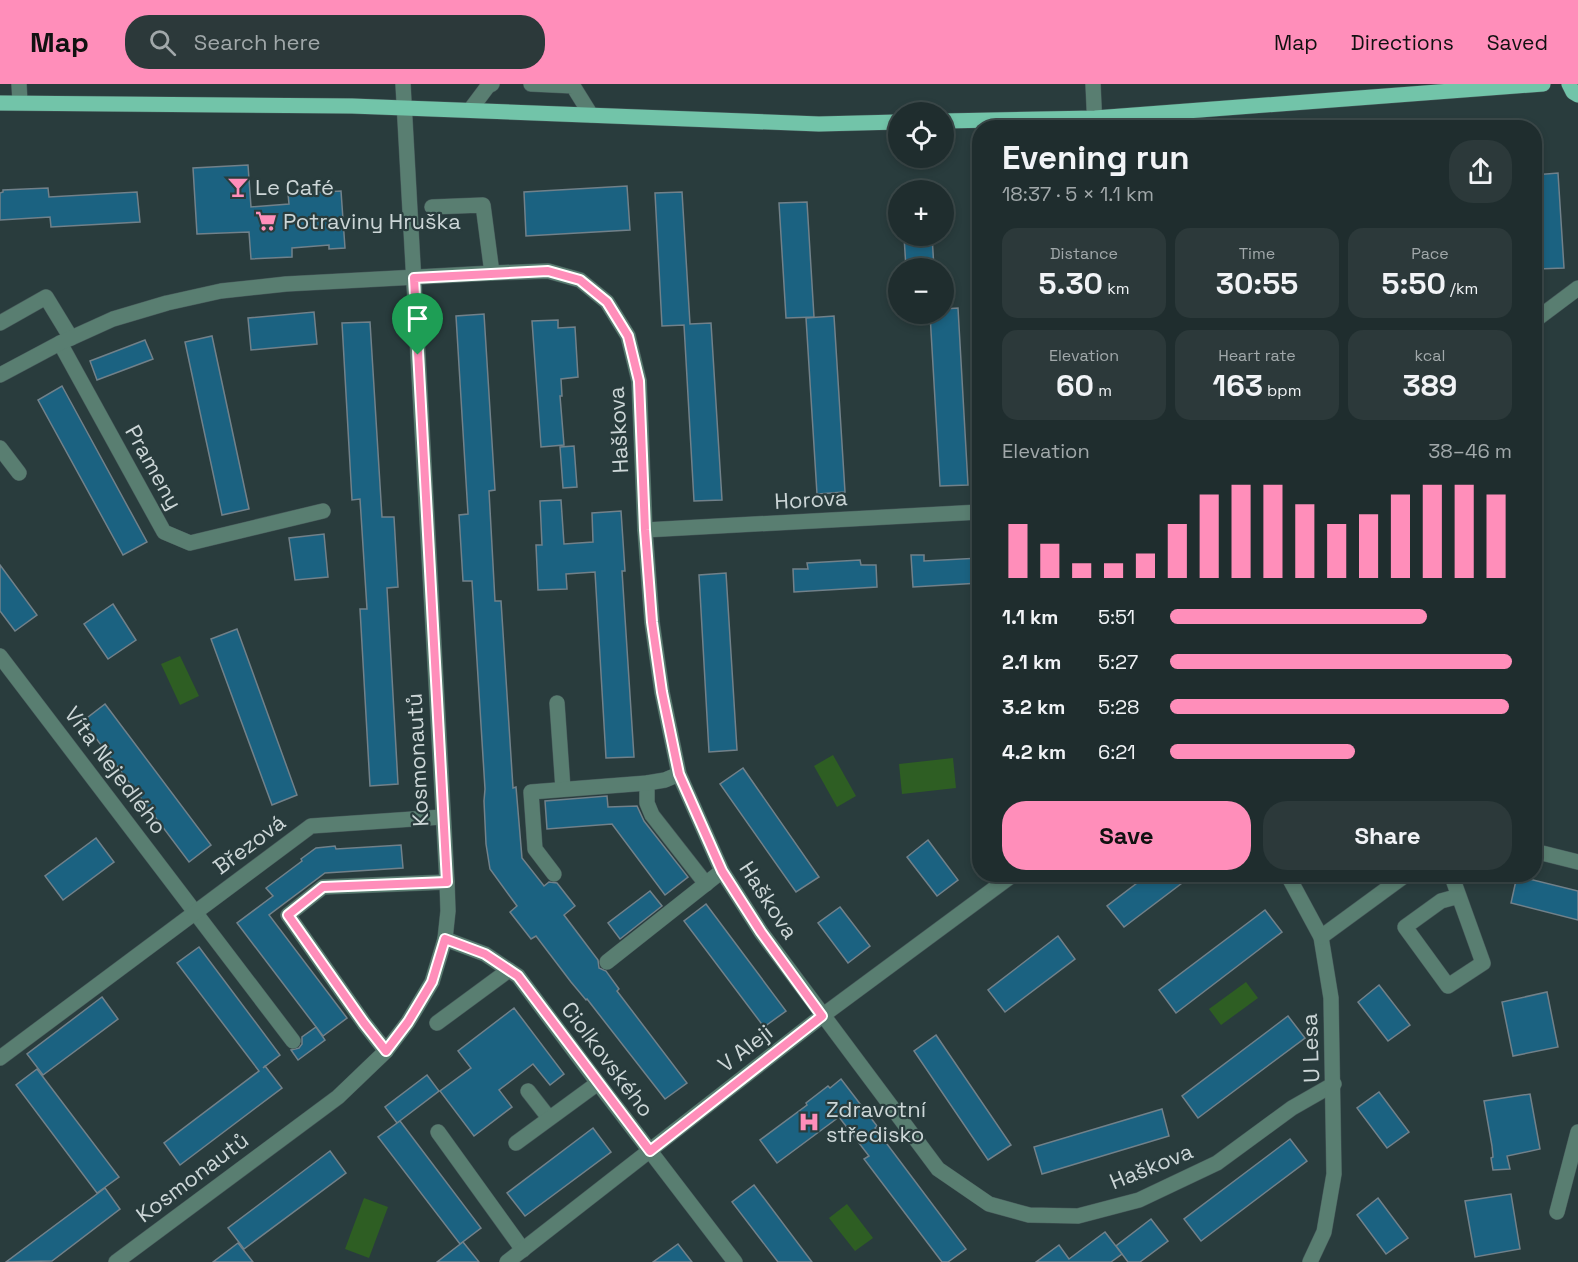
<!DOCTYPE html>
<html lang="en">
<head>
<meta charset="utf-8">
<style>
	:root { --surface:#1f2d2e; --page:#2c393a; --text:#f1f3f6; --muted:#a1a8aa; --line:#3c494a; --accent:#ff8eba }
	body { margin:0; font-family:"Space Grotesk",sans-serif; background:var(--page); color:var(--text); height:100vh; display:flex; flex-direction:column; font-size:22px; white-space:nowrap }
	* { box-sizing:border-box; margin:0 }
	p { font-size:20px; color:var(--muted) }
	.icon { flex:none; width:33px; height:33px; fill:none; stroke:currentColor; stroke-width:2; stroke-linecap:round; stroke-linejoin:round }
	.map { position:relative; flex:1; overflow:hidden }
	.side { position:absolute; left:972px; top:36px; width:570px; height:762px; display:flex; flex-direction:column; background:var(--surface); border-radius:24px; box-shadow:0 3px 9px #0003,0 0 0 2px var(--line) }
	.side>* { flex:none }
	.fabs { position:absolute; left:888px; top:18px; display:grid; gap:12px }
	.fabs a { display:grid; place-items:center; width:66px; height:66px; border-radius:50%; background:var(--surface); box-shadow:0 3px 9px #0003,0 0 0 2px var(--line); font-size:30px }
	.pin { position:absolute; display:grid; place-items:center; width:51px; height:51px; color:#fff; margin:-62px -26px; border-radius:50% 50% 50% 0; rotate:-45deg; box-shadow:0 0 6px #0007 }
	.pin .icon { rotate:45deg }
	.round { display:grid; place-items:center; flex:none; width:63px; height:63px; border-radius:24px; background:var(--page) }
	.head { display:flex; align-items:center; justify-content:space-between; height:102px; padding:0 30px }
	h1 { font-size:33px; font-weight:800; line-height:45px }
	.figures { display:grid; grid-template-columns:repeat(3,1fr); gap:9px; height:102px; padding:6px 30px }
	.figures div { display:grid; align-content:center; border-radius:15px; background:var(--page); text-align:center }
	.figures b { font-size:30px; font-weight:800 }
	.figures small { font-size:16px; font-weight:400 }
	.figures p { font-size:16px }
	.chart { height:168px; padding:12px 30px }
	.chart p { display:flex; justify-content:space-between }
	.chart svg { width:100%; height:108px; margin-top:6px; stroke:var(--accent); stroke-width:6 }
	.cta { display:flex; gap:12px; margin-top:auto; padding:12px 30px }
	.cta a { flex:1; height:69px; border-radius:24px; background:var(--accent); color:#111; font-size:24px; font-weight:800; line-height:69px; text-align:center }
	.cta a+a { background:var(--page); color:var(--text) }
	ul { padding:0 30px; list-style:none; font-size:20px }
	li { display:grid; grid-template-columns:96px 72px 1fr; align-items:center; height:45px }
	li i { height:15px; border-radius:8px; background:var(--accent) }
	header { display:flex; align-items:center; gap:36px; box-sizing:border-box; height:84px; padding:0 30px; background:var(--accent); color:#111 }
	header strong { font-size:28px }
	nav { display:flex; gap:33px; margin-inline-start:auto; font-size:21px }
	.search { width:420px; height:54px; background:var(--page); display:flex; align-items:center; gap:15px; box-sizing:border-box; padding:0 21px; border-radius:24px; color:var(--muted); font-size:22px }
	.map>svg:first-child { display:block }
	.green { fill:#2e5e23 }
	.building { fill:#1b6281; stroke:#71818a; stroke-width:1.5 }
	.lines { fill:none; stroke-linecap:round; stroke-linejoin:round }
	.minor-casing { stroke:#465859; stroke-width:16 }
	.major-casing { stroke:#465859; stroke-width:16 }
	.minor { stroke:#597e71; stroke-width:15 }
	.major { stroke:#72c4a9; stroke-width:15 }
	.route-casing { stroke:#fff; stroke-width:12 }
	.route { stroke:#ff8eba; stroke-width:8 }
	.labels { text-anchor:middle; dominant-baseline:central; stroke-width:4.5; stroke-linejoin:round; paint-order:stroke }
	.poi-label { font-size:22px; fill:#ccd6d7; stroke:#293c3d; text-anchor:start }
	.street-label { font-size:22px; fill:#ccd6d7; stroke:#293c3d }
</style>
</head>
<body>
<header>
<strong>Map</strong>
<div class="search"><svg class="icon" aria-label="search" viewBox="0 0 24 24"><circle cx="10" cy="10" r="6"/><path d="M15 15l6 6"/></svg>Search here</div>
<nav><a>Map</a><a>Directions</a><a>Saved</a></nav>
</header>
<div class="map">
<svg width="1578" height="1178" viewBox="0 0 1578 1178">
	<rect width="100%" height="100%" fill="#293c3d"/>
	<g class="green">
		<path d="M180,572l19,40 -19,9 -19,-41z"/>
		<path d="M833,671l23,41 -19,11 -23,-41z"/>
		<path d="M953,674l3,30 -54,6 -3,-30z"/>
		<path d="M1246,898l12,16 -37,27 -12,-16z"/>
		<path d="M364,1114l24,9 -19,51 -24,-9z"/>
		<path d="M847,1120l26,34 -18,13 -26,-33z"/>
	</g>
	<g class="building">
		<path d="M248,81l3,42 38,-3 -1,-10 53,-3 4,57 -16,1v-4l-37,3v9l-41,2 -2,-27 -52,2 -4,-66z"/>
		<path d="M1558,89l6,95 -27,1 -3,-42v-52z"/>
		<path d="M627,102l3,44 -104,6 -2,-44z"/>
		<path d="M48,104l1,9 88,-5 3,30 -89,5 -1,-10 -50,3v-27l3,-1v-2z"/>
		<path d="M682,108l8,132 21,-1 11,177 -28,1 -10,-176 -22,1 -7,-133z"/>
		<path d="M807,118l7,115 -28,1 -7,-115z"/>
		<path d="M904,152h28l2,32h-28z"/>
		<path d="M958,224l10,177 -28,1 -10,-172h14v-5z"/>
		<path d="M314,228l3,32 -66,6 -3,-32z"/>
		<path d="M484,230l11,176 -6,1 6,110h6l12,187 3,-1 6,71 22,28 5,-4 8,1 18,23 -11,9 34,45 1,8 7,3 13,18 -2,2 70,92 -22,16 -78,-100 -1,1 -15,-18 -35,-46 -5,3 -21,-27 7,-6 -27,-37 -4,-25 -2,-43 1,-12 -13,-208h-9l-4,-66 9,-1 -12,-198z"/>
		<path d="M834,232l11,176 -28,2 -11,-176z"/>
		<path d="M558,236v8l17,-1 3,50 -17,2 1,17h-2l4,49 -23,2 -9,-126z"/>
		<path d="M370,238l12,195h12l4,70 -11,1 11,196 -28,2 -10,-177h7l-7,-110 -8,1 -10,-177z"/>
		<path d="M212,252l37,173 -27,6 -37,-173z"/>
		<path d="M145,256l8,19 -56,21 -7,-19z"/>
		<path d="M62,302l85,156 -24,13 -85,-155z"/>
		<path d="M574,362l3,41 -14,1 -3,-41z"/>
		<path d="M561,416l3,44 29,-2 -1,-29 29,-2 4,60h-3l12,186 -28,1 -11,-186 -29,2 1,15 -29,1 -2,-45h6l-2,-44z"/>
		<path d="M324,450l4,43 -33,3 -6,-42z"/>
		<path d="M911,471h13v6l56,-3v25l-67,4z"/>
		<path d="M860,476l1,5h15l1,22 -83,5 -1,-23h15l-1,-6z"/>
		<path d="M0,481l37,50 -22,16 -15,-20z"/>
		<path d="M726,489l11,177 -28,2 -10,-177z"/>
		<path d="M113,520l23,36 -28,19 -24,-35z"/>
		<path d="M237,545l60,166 -25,10 -61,-166z"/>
		<path d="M105,620l106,141 -22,17 -106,-141z"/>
		<path d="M743,684l76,109 -23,15 -76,-108z"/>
		<path d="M607,712l1,11 29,-1 7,15 44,56 -23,18 -53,-71 -65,5 -2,-28z"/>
		<path d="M96,754l18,24 -51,38 -18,-24z"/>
		<path d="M928,756l30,40 -21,16 -30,-39z"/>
		<path d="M401,761l2,23 -78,5 -56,42 78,103 -24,18 -86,-113 36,-27 -7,-8 36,-27 -1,-2 15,-11 19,-2 1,3z"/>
		<path d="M1149,790h45l-70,53 -17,-21z"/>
		<path d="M1517,792l61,15v29l-67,-17z"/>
		<path d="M650,807l12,15 -42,33 -12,-16z"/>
		<path d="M706,820l80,107 -22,16 -80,-106z"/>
		<path d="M840,823l30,39 -22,17 -30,-40z"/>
		<path d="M1265,826l17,22 -106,81 -17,-23z"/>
		<path d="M1058,852l17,23 -70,53 -17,-22z"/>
		<path d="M199,863l81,108 -17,13 2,-2 17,22 -102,77 -16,-22 95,-72 -82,-108z"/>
		<path d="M1379,901l31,40 -22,16 -30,-39z"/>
		<path d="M1547,908l11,55 -45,9 -11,-54z"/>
		<path d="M102,913l16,22 -75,56 -16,-21z"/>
		<path d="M514,924l50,66 -14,11 -17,-21 -34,26 13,17 -38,29 -34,-45 31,-23 -13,-17z"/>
		<path d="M1288,932l17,22 -107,80 -16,-22z"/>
		<path d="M316,943l9,13 -27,20 -7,-10 8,-2 3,-4v-7z"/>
		<path d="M936,951l75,110 -23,15 -74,-109z"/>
		<path d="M37,985l82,108 -22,16 -81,-108z"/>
		<path d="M427,991l12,16 -42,32 -12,-16z"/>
		<path d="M841,995l36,47 -2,2 91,121 -18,13h-6l-78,-103 5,-3 -30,-39 -62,46 -17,-23 47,-35 -1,-2 22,-17 2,2z"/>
		<path d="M1379,1008l30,40 -22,16 -30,-40z"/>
		<path d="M1530,1010l10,55 -33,7 3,13 -17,1 -2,-12 2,-1 -1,-11 -8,-45z"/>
		<path d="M1162,1025l7,27 -127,38 -8,-27z"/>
		<path d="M400,1037l81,107 -21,16 -82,-107z"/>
		<path d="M593,1044l18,24 -86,64 -18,-23z"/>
		<path d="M1290,1055l17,22 -106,80 -17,-22z"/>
		<path d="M330,1067l16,22 -102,76 -16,-21z"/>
		<path d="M754,1101l58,77h-34l-46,-60z"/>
		<path d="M105,1104l15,21 -68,52 -46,1z"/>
		<path d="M1511,1110l9,55 -45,8 -10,-56z"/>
		<path d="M1378,1114l30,40 -22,16 -29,-39z"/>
		<path d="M1151,1135l17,22 -28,21h-12l-12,-16z"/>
		<path d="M1105,1148l17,22 -11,8h-75l23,-17 10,14z"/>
		<path d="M463,1158l16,20h-42z"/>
		<path d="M238,1159l15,19h-40z"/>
		<path d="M678,1160l14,18h-39z"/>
	</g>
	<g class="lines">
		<defs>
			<g id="minor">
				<path d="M19,0l1,18"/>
				<path d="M531,0l42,2 18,29"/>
				<path d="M1093,0l2,44"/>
				<path d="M470,26l18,-24 4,-2"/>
				<path d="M432,123l51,-2 9,68"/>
				<path d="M1534,237l44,-33"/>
				<path d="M0,239l46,-26 25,41"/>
				<path d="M60,259l104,189 26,11 133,-32"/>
				<path d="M0,291l60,-32 53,-24 54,-16 54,-12 65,-7 206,-11 56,-2 32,9 27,22 21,34 11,45 6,149 7,92 10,70 17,82 43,97 39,61 177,237 51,35 40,11 49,1 61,-16 78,-37 75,-55 42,-24"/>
				<path d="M0,364l19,25"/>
				<path d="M645,446l335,-18"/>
				<path d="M0,572l293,385"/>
				<path d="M557,619l6,86"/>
				<path d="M647,699v20l5,12 54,69"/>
				<path d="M1534,767l44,11"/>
				<path d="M554,790l-19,-25 -4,-57 116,-9 18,-3 14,-6"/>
				<path d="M1287,790l34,63 10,61 3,176 -10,58 -14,30"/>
				<path d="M1451,790l32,89 -35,23 -43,-59 36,-26 18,-5"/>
				<path d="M1321,853l86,-63"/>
				<path d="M445,855l40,15 33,22 80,107 137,179"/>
				<path d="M607,878l115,-91"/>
				<path d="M437,939l72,-53"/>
				<path d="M386,967l-22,-28 -76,-108 35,-28 124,-5"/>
				<path d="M0,974l311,-232 131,-9"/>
				<path d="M528,1007l21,27"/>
				<path d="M438,1048l85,118"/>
				<path d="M516,1059l82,-60"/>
				<path d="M1557,1128l21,-80"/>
				<path d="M116,1178l222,-165 48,-46 22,-29 24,-40 13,-43 3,-28 -1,-29 -44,-798"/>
				<path d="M507,1178l315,-246 192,-142"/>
			</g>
			<g id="major">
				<path d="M1569,0l4,8 5,3"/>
				<path d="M0,19l352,3 467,18 79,-2"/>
				<path d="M944,37l151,-3 448,-34"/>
			</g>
		</defs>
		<use href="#minor" class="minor-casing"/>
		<use href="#major" class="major-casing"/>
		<use href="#minor" class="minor"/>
		<use href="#major" class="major"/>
	</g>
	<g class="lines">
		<defs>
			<path id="route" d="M548,187l32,9 27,22 21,34 11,45 6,149 7,92 10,70 17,82 43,97 39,61 61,84 -172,135 -132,-175 -33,-22 -40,-15 -13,43 -24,40 -22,29 -22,-28 -76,-108 35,-28 124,-5 -33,-604z"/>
		</defs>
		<use href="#route" class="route-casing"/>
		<use href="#route" class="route"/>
	</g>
	<defs>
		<symbol id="bar-bare" viewBox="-9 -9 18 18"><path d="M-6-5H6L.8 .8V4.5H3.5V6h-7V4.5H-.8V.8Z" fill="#ff8eba" stroke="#293c3d" stroke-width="2.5" paint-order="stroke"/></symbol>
		<symbol id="supermarket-bare" viewBox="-9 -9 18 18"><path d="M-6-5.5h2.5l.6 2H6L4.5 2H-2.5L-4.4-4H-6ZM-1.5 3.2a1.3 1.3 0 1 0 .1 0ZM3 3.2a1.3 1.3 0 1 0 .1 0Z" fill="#ff8eba" stroke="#293c3d" stroke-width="2.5" paint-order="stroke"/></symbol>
		<symbol id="hospital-bare" viewBox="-9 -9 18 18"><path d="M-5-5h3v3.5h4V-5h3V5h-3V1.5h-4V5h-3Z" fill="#ff8eba" stroke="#293c3d" stroke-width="2.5" paint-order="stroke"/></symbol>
	</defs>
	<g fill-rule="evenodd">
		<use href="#bar-bare" x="223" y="88" width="30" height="30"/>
		<use href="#supermarket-bare" x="251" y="122" width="30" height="30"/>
		<use href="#hospital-bare" x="794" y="1023" width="30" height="30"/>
	</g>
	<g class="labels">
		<g class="poi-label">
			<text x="255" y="103">Le Café</text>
			<text x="283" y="137">Potraviny Hruška</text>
			<text x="826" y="1025">Zdravotní<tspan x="826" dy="25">středisko</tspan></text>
		</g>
		<g class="street-label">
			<text transform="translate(618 346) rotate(-93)">Haškova</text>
			<text transform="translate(154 383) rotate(61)">Prameny</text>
			<text transform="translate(811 415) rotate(-3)">Horova</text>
			<text transform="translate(417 676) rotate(-93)">Kosmonautů</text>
			<text transform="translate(116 686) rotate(53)">Víta Nejedlého</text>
			<text transform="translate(249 760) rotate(-37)">Březová</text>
			<text transform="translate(769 816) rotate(57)">Haškova</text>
			<text transform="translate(745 964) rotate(-38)">V Aleji</text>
			<text transform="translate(1310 964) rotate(-92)">U Lesa</text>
			<text transform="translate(608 975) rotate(53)">Ciolkovského</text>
			<text transform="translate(1151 1082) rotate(-22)">Haškova</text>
			<text transform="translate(192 1093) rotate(-37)">Kosmonautů</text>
		</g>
	</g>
</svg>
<div class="fabs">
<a><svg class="icon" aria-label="locate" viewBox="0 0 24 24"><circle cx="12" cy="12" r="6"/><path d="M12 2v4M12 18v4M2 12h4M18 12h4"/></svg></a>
<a>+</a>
<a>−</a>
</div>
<div class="pin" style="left:418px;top:271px;background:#1e9e55"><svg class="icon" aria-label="arrive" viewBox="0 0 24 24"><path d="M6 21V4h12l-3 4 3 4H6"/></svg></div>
<section class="side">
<div class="head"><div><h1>Evening run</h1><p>18:37 · 5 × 1.1 km</p></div><a class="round"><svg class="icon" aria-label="share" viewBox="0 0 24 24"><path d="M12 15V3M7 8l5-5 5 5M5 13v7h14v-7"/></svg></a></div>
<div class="figures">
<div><p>Distance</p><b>5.30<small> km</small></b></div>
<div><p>Time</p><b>30:55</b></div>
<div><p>Pace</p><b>5:50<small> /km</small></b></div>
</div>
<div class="figures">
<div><p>Elevation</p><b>60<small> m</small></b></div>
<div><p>Heart rate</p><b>163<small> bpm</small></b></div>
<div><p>kcal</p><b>389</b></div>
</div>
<div class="chart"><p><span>Elevation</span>38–46 m</p>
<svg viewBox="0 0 160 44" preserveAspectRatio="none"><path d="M5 44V22M15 44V30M25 44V38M35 44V38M45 44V34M55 44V22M65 44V10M75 44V6M85 44V6M95 44V14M105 44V22M115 44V18M125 44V10M135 44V6M145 44V6M155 44V10"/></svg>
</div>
<ul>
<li><b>1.1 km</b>5:51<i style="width:75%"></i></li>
<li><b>2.1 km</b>5:27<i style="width:100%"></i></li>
<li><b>3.2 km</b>5:28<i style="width:99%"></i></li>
<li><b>4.2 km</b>6:21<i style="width:54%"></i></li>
</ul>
<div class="cta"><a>Save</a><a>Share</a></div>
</section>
</div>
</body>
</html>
